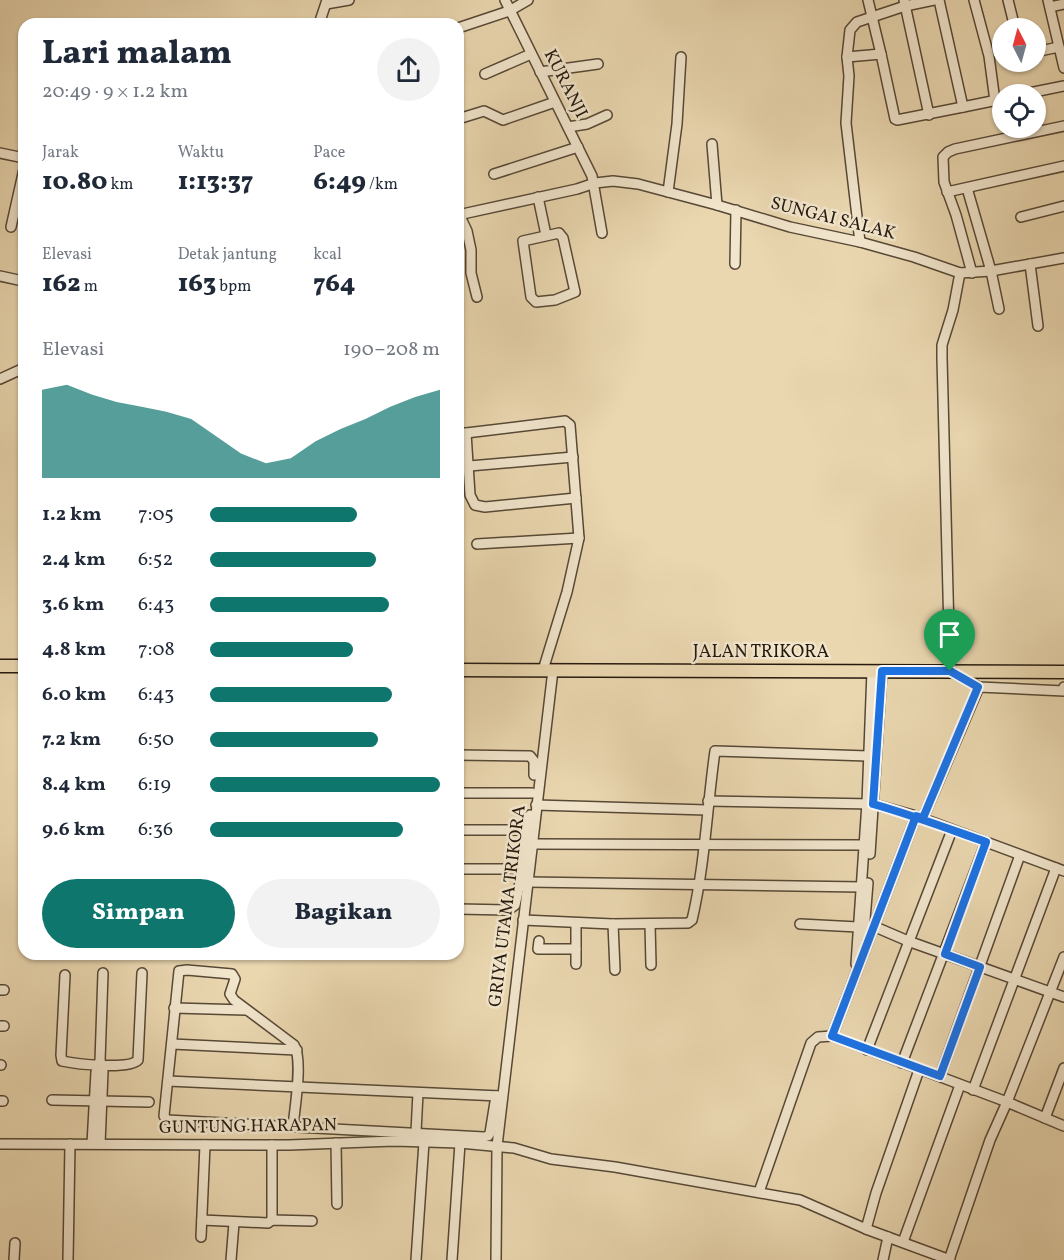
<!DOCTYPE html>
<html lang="id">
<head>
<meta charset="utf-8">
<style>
	:root { --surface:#fff; --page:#f2f2f3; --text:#1f2937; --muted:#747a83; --accent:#0f766e }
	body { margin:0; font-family:Vollkorn,serif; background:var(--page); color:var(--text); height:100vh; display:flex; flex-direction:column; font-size:22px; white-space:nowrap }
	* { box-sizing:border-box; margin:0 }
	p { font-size:20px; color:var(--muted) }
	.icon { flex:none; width:33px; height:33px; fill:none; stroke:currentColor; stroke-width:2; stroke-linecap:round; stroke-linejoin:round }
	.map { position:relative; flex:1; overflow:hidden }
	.sheet { position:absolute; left:18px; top:18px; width:446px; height:942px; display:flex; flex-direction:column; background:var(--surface); border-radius:18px; box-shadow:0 2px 4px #0004 }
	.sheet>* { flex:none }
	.needle { width:39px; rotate:354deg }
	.tools { position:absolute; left:992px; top:18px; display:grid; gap:12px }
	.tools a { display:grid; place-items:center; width:54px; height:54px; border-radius:50%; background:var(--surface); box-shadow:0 2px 4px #0004; font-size:30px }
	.pin { position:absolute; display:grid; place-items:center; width:51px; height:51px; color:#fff; margin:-62px -26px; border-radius:50% 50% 50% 0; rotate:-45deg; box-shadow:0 0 6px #0007 }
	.pin .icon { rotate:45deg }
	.round { display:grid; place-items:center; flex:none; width:63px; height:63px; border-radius:32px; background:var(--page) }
	.head { display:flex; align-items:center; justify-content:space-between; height:102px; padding:0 24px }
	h1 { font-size:33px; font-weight:800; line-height:45px }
	.metrics { display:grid; grid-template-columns:repeat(3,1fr); gap:9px; height:102px; padding:6px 24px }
	.metrics div { display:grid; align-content:center }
	.metrics b { font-size:26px; font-weight:800 }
	.metrics small { font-size:16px; font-weight:400 }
	.metrics p { font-size:16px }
	.chart { height:168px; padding:12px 24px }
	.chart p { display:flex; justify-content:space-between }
	.chart svg { width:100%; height:108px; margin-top:6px; fill:var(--accent); opacity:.7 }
	.button { display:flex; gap:12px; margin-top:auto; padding:12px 24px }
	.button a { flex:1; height:69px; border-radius:36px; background:var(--accent); color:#fff; font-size:24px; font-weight:800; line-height:69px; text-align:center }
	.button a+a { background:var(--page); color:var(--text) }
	ul { padding:0 24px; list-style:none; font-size:20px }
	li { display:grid; grid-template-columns:96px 72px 1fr; align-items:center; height:45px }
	li i { height:15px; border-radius:8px; background:var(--accent) }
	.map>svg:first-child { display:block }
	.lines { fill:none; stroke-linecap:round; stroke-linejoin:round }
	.minor-casing { stroke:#564836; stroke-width:12 }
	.major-casing { stroke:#25190e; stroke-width:15 }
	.minor { stroke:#f1e5cc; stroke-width:9 }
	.major { stroke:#ead7b0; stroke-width:12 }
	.route-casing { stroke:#fff; stroke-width:12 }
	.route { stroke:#1a73e8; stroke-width:8 }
	.labels { text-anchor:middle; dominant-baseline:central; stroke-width:5; stroke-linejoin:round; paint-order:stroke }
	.street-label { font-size:18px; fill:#25190e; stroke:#f1e5cc }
</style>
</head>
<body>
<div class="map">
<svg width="1064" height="1260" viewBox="0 0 1064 1260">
	<rect width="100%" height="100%" fill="#ead7b0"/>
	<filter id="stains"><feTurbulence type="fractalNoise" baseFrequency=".00333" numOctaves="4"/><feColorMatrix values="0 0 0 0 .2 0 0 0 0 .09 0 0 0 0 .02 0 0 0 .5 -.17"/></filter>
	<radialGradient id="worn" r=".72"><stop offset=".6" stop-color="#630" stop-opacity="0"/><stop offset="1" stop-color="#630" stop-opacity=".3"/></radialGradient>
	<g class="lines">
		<defs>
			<g id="minor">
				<path d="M505,0l87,176 10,57"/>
				<path d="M868,0l13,54"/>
				<path d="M904,0l25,115"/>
				<path d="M939,0l24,107 39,-8"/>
				<path d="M974,0l15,56 6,45"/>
				<path d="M1008,0l7,28"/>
				<path d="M1048,0l16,68"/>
				<path d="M326,4l23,-4"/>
				<path d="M1050,7l14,-3"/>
				<path d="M319,24l8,-24"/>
				<path d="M458,28l51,-17 19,-11"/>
				<path d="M1035,52l24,-5"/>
				<path d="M847,57l34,-3 14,65 2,1 66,-13"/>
				<path d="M540,72l58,-8"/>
				<path d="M485,74l46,-20"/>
				<path d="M1024,94l40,-8"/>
				<path d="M458,119l26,-8 19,9 52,-18"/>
				<path d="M568,127l19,-3 20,-9"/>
				<path d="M712,144l5,61"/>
				<path d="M0,153l24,5"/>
				<path d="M494,174l84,-27"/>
				<path d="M967,188l24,83 8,38"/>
				<path d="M668,192l9,-68 4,-67"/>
				<path d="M947,192l117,-26"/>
				<path d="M538,197l8,38"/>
				<path d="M459,214l8,17 4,19v23l6,24"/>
				<path d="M458,215l119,-26 18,-6 18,-2 25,3 79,21 73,22 70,15 54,15 46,16 31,-2 73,-13"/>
				<path d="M1021,217l43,-11"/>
				<path d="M11,227l13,-58"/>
				<path d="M559,233l4,5 12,54 -20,8 -19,2 -5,-5 -8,-56z"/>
				<path d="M860,242l-14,-119 3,-47 -2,-19 3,-27 7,-8 48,-16 29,-6"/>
				<path d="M735,264l1,-54"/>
				<path d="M1030,264l8,62"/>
				<path d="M960,273l-7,37 -11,35v13l8,313 29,16"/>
				<path d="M972,273l-16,-58 -12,-33 -1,-25 5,-5 7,-3 109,-23"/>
				<path d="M0,276l23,5"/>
				<path d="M0,379l24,-11"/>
				<path d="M466,433l4,62 5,10 10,2 91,-9"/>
				<path d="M458,434l107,-13 5,4 9,113 -12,54 -24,78"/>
				<path d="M458,467l115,-10"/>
				<path d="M477,544l102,-6"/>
				<path d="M458,755l72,1 4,5v14"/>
				<path d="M458,793h74"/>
				<path d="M708,801l165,3 43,12 148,55"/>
				<path d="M536,805l171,5"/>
				<path d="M916,816l-84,220 175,66 57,24"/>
				<path d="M923,818l56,-131 85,4v-4"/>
				<path d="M458,830h74"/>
				<path d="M532,844l333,1"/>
				<path d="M870,854l12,-183"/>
				<path d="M458,869h65"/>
				<path d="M528,882l334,5"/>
				<path d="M458,909l50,1 7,-5 8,-36 7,-54"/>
				<path d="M523,920l90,4 75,-1 4,-3c13,-55 15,-113 23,-169l153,5"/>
				<path d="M613,924l2,46"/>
				<path d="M650,924l1,41"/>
				<path d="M800,924l58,3"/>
				<path d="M873,926l35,15 156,56"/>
				<path d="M539,941l-1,8h38"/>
				<path d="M863,944l5,-61"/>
				<path d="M576,964v-41"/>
				<path d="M856,964l11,-161 5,-132"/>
				<path d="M65,975l-4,80 1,6c14,3 67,9 76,-1l4,-87"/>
				<path d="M0,990h4"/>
				<path d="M174,1008l72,2"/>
				<path d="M0,1026h4"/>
				<path d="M172,1044l125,6"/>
				<path d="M867,1050l85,-220"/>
				<path d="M902,1063l84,-221"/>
				<path d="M0,1065h1"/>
				<path d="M940,1076l80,-221"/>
				<path d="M168,1081l332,15"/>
				<path d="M973,1090l83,-222"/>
				<path d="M52,1100l97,2"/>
				<path d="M0,1101h3"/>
				<path d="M1045,1118l19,-50"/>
				<path d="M293,1126c2,-19 10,-67 1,-81l-60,-45 -4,-6 5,-15 -3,-5 -45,-4 -8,1 -15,145 3,4 317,17 4,-1 2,-3 6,-37"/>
				<path d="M416,1132l2,-39"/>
				<path d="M336,1143l1,61"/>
				<path d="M0,1144l289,1 105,-4 66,2 54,5 37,11 64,8 185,33 66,29 84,31"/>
				<path d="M92,1144l4,-72 4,-11"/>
				<path d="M100,1144l3,-73 -3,-10 3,-88"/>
				<path d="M759,1192l52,-149 7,-6 14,-1"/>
				<path d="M202,1220l66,3 4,-3 40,1"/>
				<path d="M272,1220v-75"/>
				<path d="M866,1229l10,-36 43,-123"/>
				<path d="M201,1237l4,-92"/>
				<path d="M903,1242l57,-157"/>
				<path d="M14,1260l1,-17"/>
				<path d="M68,1260l2,-116"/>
				<path d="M231,1260l3,-37"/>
				<path d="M416,1260l8,-118"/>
				<path d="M452,1260l8,-117"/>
				<path d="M496,1260l1,-114 56,-476"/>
				<path d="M883,1260l5,-23"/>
				<path d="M949,1260l41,-120 17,-38 57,-145"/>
			</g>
			<g id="major">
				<path d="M0,666h24"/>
				<path d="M458,670l606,2"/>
			</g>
		</defs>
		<use href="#minor" class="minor-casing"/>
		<use href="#major" class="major-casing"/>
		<use href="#minor" class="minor"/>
		<use href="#major" class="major"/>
	</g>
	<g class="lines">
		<defs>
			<path id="route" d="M950,671l28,16 -55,131 -7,-2 -84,220 108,40 40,-109 -35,-13 41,-112c-37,-13 -74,-27 -113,-38l9,-133h68"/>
		</defs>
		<use href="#route" class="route-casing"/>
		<use href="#route" class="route"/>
	</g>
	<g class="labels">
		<g class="street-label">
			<text transform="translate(565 84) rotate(63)">KURANJI</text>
			<text transform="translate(833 219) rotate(14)">SUNGAI SALAK</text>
			<text x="761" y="652">JALAN TRIKORA</text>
			<text transform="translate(508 906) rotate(-83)">GRIYA UTAMA TRIKORA</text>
			<text transform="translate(248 1127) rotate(-1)">GUNTUNG HARAPAN</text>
		</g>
	</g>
	<rect width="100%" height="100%" filter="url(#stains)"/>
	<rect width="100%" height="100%" fill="url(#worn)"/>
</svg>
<div class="tools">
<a><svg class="needle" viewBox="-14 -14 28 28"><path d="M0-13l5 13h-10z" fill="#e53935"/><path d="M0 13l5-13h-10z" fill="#747a83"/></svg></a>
<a><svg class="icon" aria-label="locate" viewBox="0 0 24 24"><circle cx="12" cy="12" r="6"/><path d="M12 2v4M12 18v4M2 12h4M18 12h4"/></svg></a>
</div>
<div class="pin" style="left:950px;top:671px;background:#1e9e55"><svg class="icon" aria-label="arrive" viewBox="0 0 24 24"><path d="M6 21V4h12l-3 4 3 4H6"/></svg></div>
<section class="sheet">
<div class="head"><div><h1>Lari malam</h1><p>20:49 · 9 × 1.2 km</p></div><a class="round"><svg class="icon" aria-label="share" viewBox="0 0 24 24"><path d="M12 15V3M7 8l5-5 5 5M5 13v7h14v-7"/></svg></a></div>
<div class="metrics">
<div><p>Jarak</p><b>10.80<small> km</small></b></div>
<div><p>Waktu</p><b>1:13:37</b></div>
<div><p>Pace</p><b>6:49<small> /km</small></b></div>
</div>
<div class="metrics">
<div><p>Elevasi</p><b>162<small> m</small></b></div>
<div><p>Detak jantung</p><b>163<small> bpm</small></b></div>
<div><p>kcal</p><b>764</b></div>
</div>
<div class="chart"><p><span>Elevasi</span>190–208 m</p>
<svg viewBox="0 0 160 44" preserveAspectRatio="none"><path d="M0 44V8L10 6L20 10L30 13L40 15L50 17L60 20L70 27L80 34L90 38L100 36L110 29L120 24L130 20L140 15L150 11L160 8V44z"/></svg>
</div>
<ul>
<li><b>1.2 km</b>7:05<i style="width:64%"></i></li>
<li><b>2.4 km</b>6:52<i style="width:72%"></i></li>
<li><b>3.6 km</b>6:43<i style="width:78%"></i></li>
<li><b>4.8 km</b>7:08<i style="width:62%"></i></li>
<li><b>6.0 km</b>6:43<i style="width:79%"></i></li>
<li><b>7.2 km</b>6:50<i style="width:73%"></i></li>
<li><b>8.4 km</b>6:19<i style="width:100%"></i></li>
<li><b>9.6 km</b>6:36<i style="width:84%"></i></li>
</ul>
<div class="button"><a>Simpan</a><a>Bagikan</a></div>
</section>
</div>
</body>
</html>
